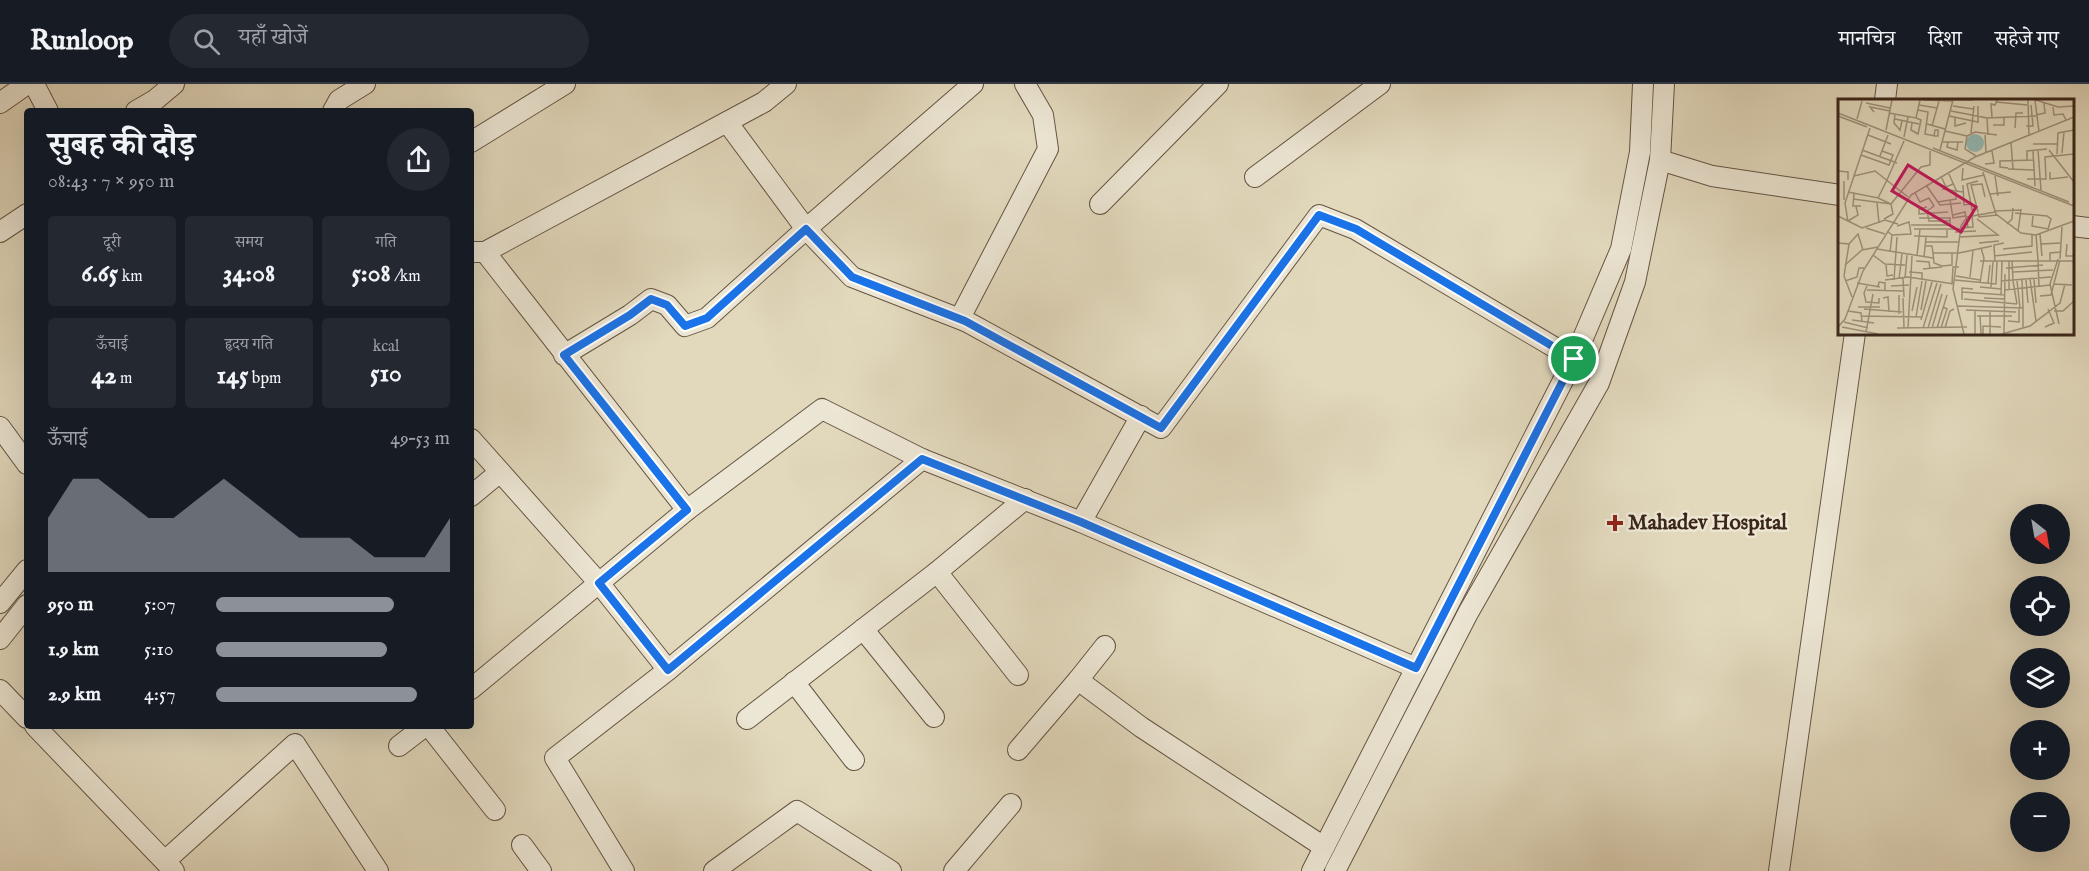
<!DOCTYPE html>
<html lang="hi">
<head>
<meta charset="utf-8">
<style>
	:root { --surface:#171b24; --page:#242831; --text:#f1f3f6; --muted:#9ea1a6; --line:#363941; --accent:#8c9099 }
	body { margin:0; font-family:"IM FELL English","Noto Serif Devanagari",serif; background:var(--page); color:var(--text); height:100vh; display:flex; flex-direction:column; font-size:22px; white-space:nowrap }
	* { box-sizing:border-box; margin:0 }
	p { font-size:20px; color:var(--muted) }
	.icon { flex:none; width:33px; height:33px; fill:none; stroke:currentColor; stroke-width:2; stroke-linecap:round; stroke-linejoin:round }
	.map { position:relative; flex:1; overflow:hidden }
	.drawer { position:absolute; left:24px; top:24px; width:450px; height:621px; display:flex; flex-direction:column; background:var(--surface); border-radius:6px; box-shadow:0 6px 24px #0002 }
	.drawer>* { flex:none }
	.needle { width:39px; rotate:149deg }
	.buttons { position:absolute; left:2010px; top:420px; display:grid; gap:12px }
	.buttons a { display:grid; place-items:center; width:60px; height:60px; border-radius:50%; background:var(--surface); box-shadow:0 6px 24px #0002; font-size:30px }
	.pin { position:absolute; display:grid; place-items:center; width:51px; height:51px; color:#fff; margin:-26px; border:3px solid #fff; border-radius:50%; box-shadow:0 2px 6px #0007 }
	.round { display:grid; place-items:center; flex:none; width:63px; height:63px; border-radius:32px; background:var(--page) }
	.overview { display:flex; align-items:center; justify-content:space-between; height:102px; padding:0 24px }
	h1 { font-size:33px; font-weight:700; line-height:45px }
	.metrics { display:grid; grid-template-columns:repeat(3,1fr); gap:9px; height:102px; padding:6px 24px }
	.metrics div { display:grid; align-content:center; border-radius:6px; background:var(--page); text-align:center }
	.metrics b { font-size:26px; font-weight:700 }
	.metrics small { font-size:16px; font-weight:400 }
	.metrics p { font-size:16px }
	.chart { height:168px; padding:12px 24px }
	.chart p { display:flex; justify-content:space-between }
	.chart svg { width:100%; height:108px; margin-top:6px; fill:var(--accent); opacity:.7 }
	ul { padding:0 24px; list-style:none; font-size:20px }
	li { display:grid; grid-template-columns:96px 72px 1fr; align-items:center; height:45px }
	li i { height:15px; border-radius:8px; background:var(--accent) }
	header { display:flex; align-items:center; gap:36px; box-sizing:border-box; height:84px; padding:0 30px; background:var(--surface); border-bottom:2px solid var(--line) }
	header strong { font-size:28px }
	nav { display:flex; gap:33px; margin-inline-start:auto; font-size:21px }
	.search { width:420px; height:54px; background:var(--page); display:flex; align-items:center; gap:15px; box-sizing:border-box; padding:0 21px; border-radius:33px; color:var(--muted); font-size:22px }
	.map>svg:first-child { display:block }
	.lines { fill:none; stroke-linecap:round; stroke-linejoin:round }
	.minor-casing { stroke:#655443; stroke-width:22 }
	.minor { stroke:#ece6d4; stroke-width:20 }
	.route-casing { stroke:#fff; stroke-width:12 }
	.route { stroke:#1a73e8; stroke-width:8 }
	.poi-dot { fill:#8f2418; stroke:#ece6d4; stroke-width:2 }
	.labels { text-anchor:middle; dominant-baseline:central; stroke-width:5; stroke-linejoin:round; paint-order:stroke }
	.poi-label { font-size:21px; font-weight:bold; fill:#3b271a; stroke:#ece6d4; text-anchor:start }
	.inset-road { fill:none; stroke:#9f927c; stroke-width:1.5 }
	.view { fill:#c2185b; fill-opacity:0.15; stroke:#c2185b; stroke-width:3 }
	.inset-edge { fill:none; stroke:#3b271a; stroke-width:3 }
</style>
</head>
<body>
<header>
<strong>Runloop</strong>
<div class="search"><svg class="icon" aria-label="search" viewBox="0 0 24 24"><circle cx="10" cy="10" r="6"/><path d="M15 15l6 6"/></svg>यहाँ खोजें</div>
<nav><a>मानचित्र</a><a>दिशा</a><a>सहेजे गए</a></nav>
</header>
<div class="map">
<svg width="2089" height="787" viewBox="0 0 2089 787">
	<rect width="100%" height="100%" fill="#e2d9bd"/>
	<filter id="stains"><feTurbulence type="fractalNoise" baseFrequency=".00333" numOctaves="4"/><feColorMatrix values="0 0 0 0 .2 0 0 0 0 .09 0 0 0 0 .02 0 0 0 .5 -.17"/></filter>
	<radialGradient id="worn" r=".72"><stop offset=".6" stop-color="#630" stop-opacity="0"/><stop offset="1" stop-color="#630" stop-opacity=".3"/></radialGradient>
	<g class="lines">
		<defs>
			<g id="minor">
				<path d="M34,0l14,27"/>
				<path d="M1025,0l18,31 5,34 -88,169 201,110 158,-213 36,14 219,130"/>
				<path d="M1885,16l2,-16"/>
				<path d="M0,19l27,-19"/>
				<path d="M136,27l19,-11 19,-16"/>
				<path d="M333,27l6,-11 26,-16"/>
				<path d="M727,38l79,107 46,48 113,44"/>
				<path d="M471,58l94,-58"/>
				<path d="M1660,76l52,16 128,19"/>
				<path d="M1255,93l125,-93"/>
				<path d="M1100,120l118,-120"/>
				<path d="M2072,142l17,2"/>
				<path d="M0,148l27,-18"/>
				<path d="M471,168h14l279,-150 22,-18"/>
				<path d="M485,168l202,258"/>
				<path d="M564,271l66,-40 21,-16 16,6 18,21 22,-8 99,-89 167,-145"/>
				<path d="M0,343l27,37"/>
				<path d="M471,355l128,144 69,87"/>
				<path d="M471,412l29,-24"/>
				<path d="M1081,438l60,-106"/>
				<path d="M937,488l81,103"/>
				<path d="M0,519l27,-33"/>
				<path d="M863,545l71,88"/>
				<path d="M0,555l27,-34"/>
				<path d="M1078,596l27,-34"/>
				<path d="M794,598l60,78"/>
				<path d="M471,605l216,-179 135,-101 100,50 159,63 335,146"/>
				<path d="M0,606l27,28"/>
				<path d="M747,635l190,-147 88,-73"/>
				<path d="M35,642l139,145"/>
				<path d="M429,642l66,84"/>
				<path d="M399,662l26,-20"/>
				<path d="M1018,666l60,-70 63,47 183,120"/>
				<path d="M522,761l19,26"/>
				<path d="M165,777l130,-117 83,127"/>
				<path d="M624,787l-69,-113 113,-88 254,-211"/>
				<path d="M714,787l83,-60 94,60"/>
				<path d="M954,787l57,-67"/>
				<path d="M1312,787l262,-512 47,-110 19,-97 3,-68"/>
				<path d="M1335,787l133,-258 131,-230 36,-101 25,-122 4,-76"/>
				<path d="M1779,787l76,-538"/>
			</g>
		</defs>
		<use href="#minor" class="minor-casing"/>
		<use href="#minor" class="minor"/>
	</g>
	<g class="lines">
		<defs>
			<path id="route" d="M1319,131l37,14 218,130 -158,309 -335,-146 -159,-63 -254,211 -69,-87 88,-73 -123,-155 66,-40 21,-16 16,6 18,21 22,-8 99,-89 46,48 113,44 196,107z"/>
		</defs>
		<use href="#route" class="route-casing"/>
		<use href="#route" class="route"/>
	</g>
	<path class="poi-dot" d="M1612 430h6v6h6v6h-6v6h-6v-6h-6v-6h6z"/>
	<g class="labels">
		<g class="poi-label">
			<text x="1628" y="439">Mahadev Hospital</text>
		</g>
	</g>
	<g transform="translate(1838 15)">
		<rect width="236" height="236" fill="#e2d9bd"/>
		<path d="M128 44a9 9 0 1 1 18 0a9 9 0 1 1-18 0Z" fill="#95b9b6"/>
		<path class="inset-road" d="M85,1l30,1M116,1h19M190,1l1,36M197,1l4,32M198,1l22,7 16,-1M158,3l31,3M28,4l24,5M81,6l18,3M115,7l20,3M215,8l1,8 9,-1 3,6M80,11l10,2 -3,22 10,2h3v-6h-3l-1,6M113,12l36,7 1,17M36,13l-4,-5 20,4M0,14l236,93M51,14l27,5 4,-18M57,15l-1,9 6,7 2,-9M198,16l9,-2 -1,-10M0,17l29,11M111,17l29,6v-16M117,18v9l11,-3M154,18l-1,-13 4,1 2,-5M149,19l49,-2M19,20l5,-18M57,20l24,5M74,24l-1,7 7,4 3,-14 -5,-2M89,25l18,5M155,26h11v-8M94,27l7,-25M188,27h7l-2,-21M177,29l1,-15h7M48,31l6,-30M107,32l22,5M133,34l3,-27M30,36l23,9M147,36l1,18M66,38l4,-20M104,43h21M110,43l-1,5 10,3 1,-8M173,43l2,27M195,45h24M95,49l136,54M24,51l35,13M102,51l13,-50M200,51l3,40M211,51l25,32M195,52l2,35M224,54l2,-21M219,55l1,-21 16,-3M23,56l28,10 4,-10 -11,-4M42,57l8,-21M138,57l-11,-7 2,-13 8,-4 22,3M189,61v-9l20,-2M147,65l9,-1 -2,-12M125,69l-1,12 22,-5M170,69l-8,-1v-6l34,-1M170,70l27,1M0,72l10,1v8M110,73l9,20M145,73l13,42 25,19 15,2 38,-14M212,73v7l18,-2M16,77l21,-5 33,26M103,77l5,11 7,-3M157,77l3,20M189,80h19l-1,-22 29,-3M49,81l17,-39M88,86l14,20 21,-2M125,86l1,20 7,-1M104,90l21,3M10,93l30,6 9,-18M77,94l5,9 9,-4 5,8 -7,5 2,10h21M16,95l-1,12h8M152,95l21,-2M40,99l13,6 2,10 -9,5M15,100l38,5 30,-37 9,-2v-14M6,101v-19M112,101l3,18 12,-2M100,103l18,-3v-7M39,104l2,20M89,108l-8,2v5l29,-2M156,112l27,-1 -3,21M140,113l-7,-27 11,-1 3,13M140,114l1,4 18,-2M177,114l32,3 4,3 -3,10 -16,-3 1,-10M135,115l-6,-30 11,-3M115,116l12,-3 3,15M0,117l24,12 23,-8 13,4M81,119h32M10,122l10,-6 -2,-9M10,123l-3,-19 25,-75M169,125l5,-5 1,-11M73,126h39v-7M28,129l19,6M122,129l13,-1 -1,-12M76,130h46M49,132l5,4 -2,17M117,133l21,-1M202,135l2,22M54,136l19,-1 -2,-12 -12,4M198,136l2,25M76,137l33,1v-7M121,138l39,-2 -21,-16M88,143h33M0,144l11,1 -5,32 8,21M141,144l20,-2M11,145l9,-10 5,16M203,145l19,-1M229,145l-1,12h8M87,147h7l1,7h26M39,150l56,9M165,150l29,-3v-11M95,154l1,10 8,3 10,-1v-12M121,154l33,-7M35,156l12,9 20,1M79,157l3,-27M156,157l38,-4M86,158l2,-20M220,160l-8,25 9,40M222,160l2,-32M200,161l1,26M212,161v-7l11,-1M78,162l13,1 1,7M142,162h94M174,162l1,19M157,163l-1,-17 10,-2M48,165l1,12 6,-1M7,166l17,-15 16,-3M168,169l37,-3M85,170l19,-2M71,173l13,1v6M175,173l40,-2M118,177l24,4M132,178l3,-26M65,179l1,19M67,179l2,-23M61,180l3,-25M192,180l6,42M196,180l2,24M47,181l23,-3 46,7M56,181l3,-43M117,181l41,4 1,-22M188,181l2,23M7,182l12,-4 2,-9h5M163,182l50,-4M175,182l4,23M179,182l3,27M19,184l23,4M142,184l4,-25 -3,-10M150,184l2,-18M114,185l1,-17h6M216,185l18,1M29,187l-3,7 2,9 13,1v-5M53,187l18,-1M40,188l1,-5 6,1v8M142,188l21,2M153,188l2,-25M171,190v-28M29,191l37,1M167,191l45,-5M124,193l43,3M163,196l1,-34M202,197l11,-1 9,-35M45,199l5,-1 1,15M65,199l1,30M146,199l21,1M126,200l53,5M124,201v-12l11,1M120,207l65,2 -1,-28M20,208h22M185,209v20M26,210l38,3M83,211l5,-29M128,211l50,2M10,212l13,2 1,9M74,212l5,-24M137,212v23M216,212h9l11,-10M61,215v-19M142,216l1,19M23,217l61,1M139,217h35M78,218l6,-36M14,221l22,3M83,221l11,-38M170,222l11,1v-14M6,223l24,6M0,228l7,-8 18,-48 48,-76 64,-38 99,-40M4,228l36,7M207,228l9,-4 -6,-14M59,229l70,-1M70,229l4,-72M85,229l14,-45M90,229l13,-44M94,229l10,-34M99,229l10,-33M103,229l6,-19 -4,-2M107,229l5,-17 4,-2M28,233l7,-38M166,234l1,-59M126,235l-11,-45 8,-63 6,-9 28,-5M145,235v-8l18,1M152,235v-23M164,235l28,-8 30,-23 5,-19"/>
		<path class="view" d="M70,66l68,42 -15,25 -69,-41z"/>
		<rect width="236" height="236" class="inset-edge"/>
	</g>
	<rect width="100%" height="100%" filter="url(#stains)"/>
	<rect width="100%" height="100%" fill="url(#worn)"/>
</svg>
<div class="buttons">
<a><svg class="needle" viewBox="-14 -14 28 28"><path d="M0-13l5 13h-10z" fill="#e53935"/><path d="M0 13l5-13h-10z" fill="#9ea1a6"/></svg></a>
<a><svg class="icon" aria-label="locate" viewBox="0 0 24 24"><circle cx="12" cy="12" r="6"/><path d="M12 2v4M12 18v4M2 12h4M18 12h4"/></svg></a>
<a><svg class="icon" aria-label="layers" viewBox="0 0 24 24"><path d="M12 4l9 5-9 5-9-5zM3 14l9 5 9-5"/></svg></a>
<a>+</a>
<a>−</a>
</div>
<div class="pin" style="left:1574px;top:275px;background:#1e9e55"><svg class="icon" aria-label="arrive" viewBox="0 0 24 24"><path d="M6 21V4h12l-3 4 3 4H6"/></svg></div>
<section class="drawer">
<div class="overview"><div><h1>सुबह की दौड़</h1><p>08:43 · 7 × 950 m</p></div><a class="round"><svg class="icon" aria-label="share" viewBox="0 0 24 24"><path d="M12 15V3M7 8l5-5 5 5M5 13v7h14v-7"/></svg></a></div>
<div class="metrics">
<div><p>दूरी</p><b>6.65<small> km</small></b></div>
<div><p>समय</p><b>34:08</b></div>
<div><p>गति</p><b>5:08<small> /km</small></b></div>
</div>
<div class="metrics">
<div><p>ऊँचाई</p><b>42<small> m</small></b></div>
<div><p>हृदय गति</p><b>145<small> bpm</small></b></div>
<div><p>kcal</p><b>510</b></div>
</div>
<div class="chart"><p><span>ऊँचाई</span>49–53 m</p>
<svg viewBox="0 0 160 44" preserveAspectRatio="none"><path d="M0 44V22L10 6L20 6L30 14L40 22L50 22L60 14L70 6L80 14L90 22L100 30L110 30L120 30L130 38L140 38L150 38L160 22V44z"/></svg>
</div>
<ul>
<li><b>950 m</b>5:07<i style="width:76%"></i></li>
<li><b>1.9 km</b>5:10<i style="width:73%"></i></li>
<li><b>2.9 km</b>4:57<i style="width:86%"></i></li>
</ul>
</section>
</div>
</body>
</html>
